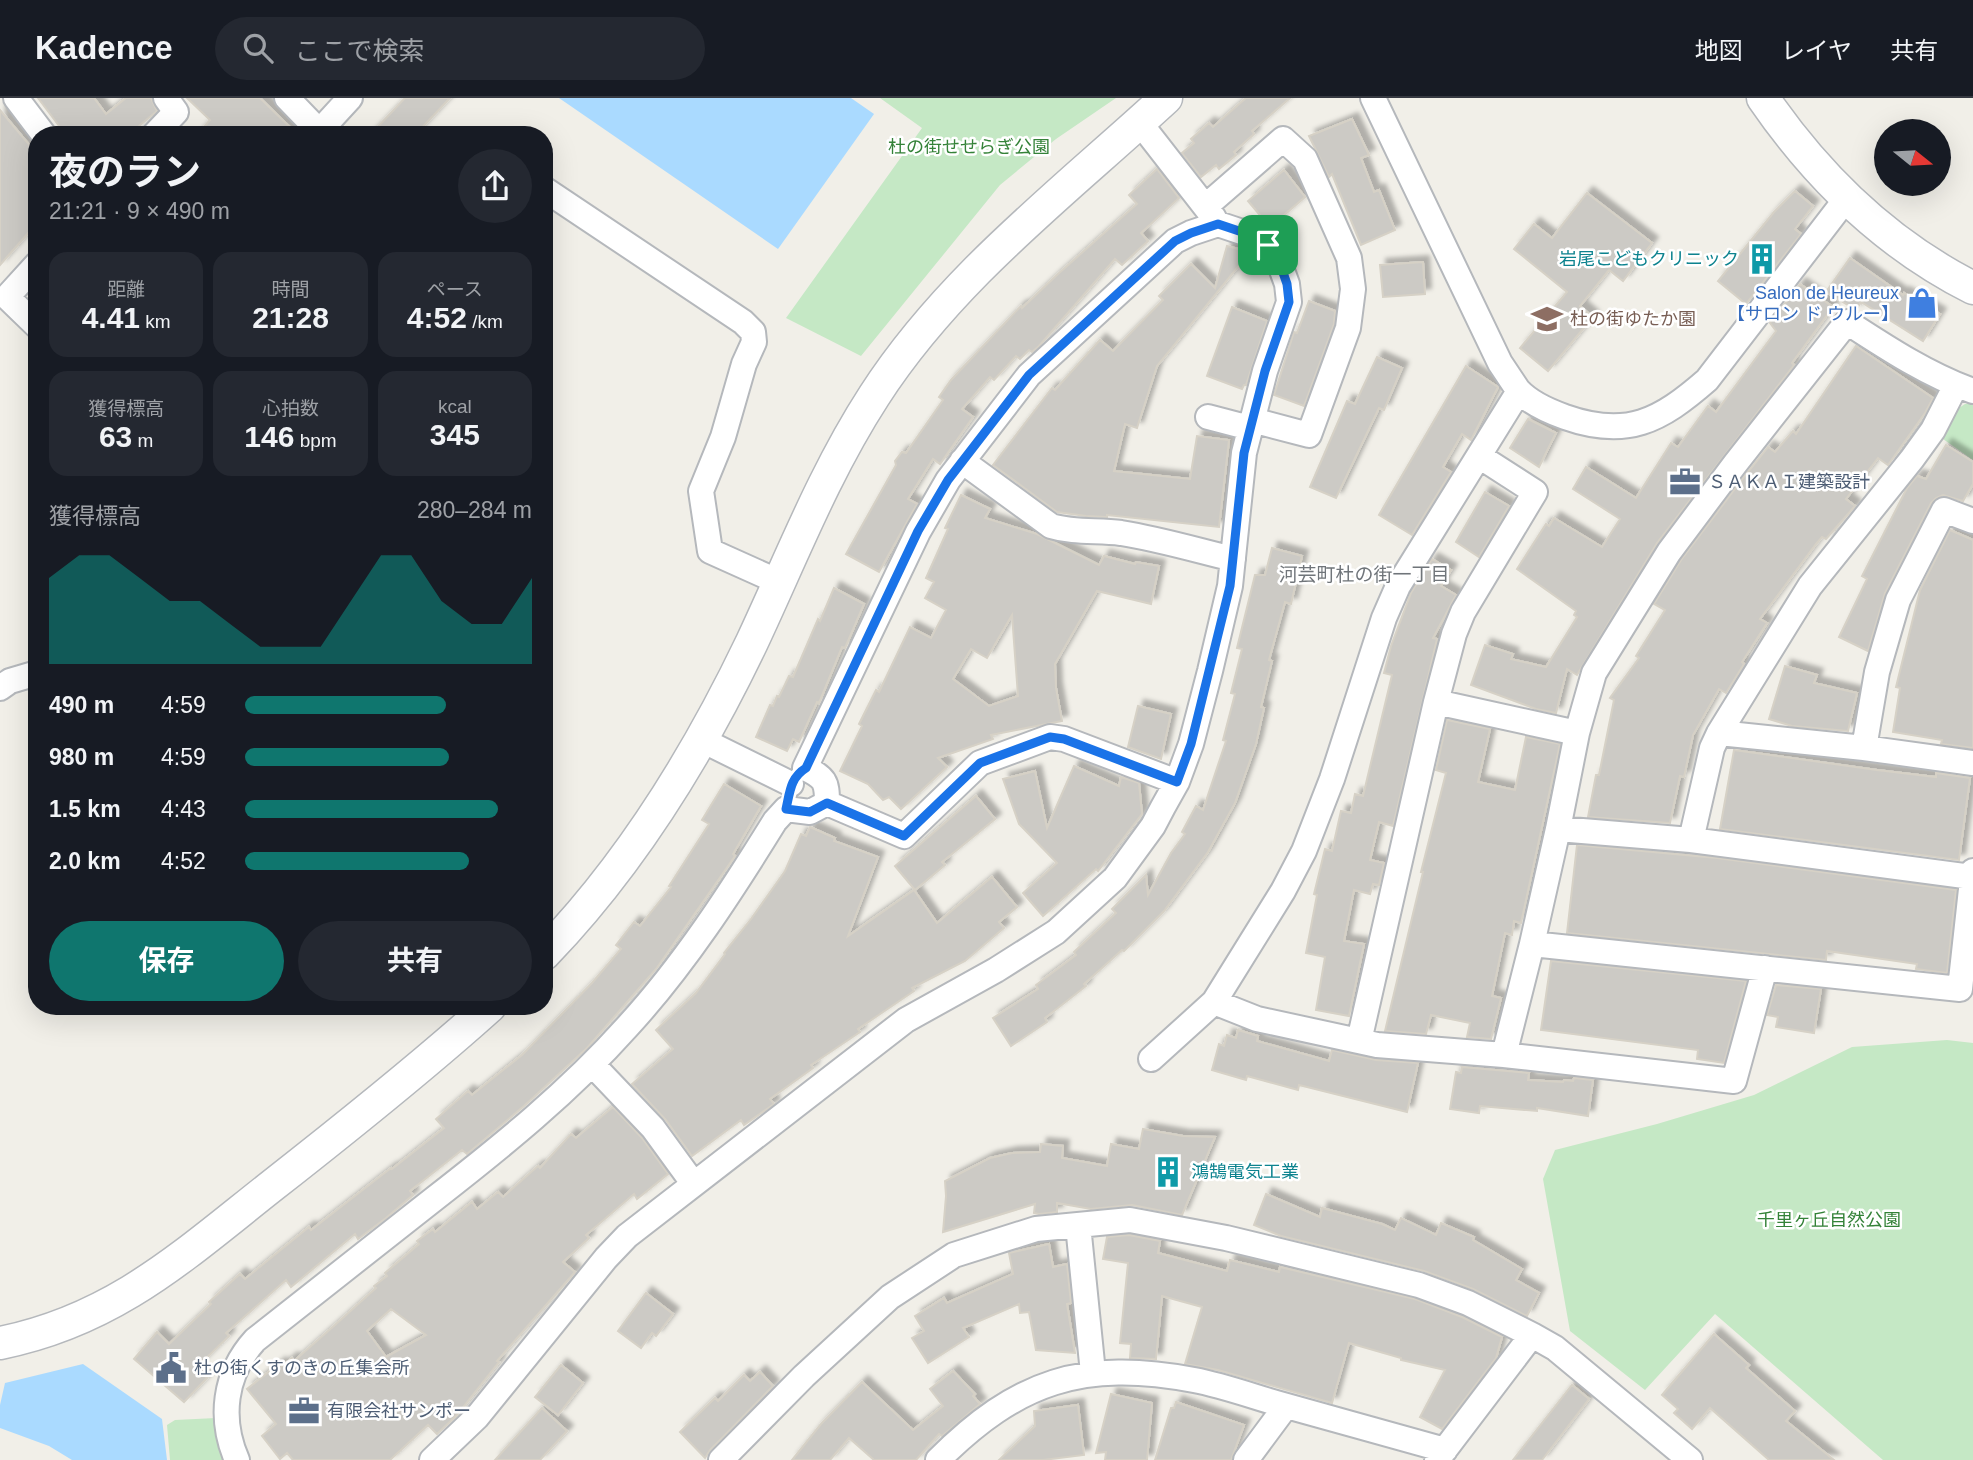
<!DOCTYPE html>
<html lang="ja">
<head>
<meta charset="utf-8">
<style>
	body { margin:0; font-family:Helvetica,"Noto Sans JP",sans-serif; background:#242831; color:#f1f3f6; height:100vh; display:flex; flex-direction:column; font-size:26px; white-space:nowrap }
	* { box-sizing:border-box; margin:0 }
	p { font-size:23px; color:#9ea1a6 }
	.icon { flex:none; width:38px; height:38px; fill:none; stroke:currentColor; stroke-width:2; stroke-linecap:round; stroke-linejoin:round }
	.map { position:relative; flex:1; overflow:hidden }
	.drawer { position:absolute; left:28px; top:28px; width:525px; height:889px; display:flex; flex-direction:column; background:#171b24; border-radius:28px; box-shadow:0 7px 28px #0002 }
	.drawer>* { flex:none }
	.needle { width:46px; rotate:108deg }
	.buttons { position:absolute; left:1874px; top:21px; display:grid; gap:14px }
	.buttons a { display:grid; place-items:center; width:77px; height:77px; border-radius:50%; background:#171b24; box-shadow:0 7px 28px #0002; font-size:35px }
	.pin { position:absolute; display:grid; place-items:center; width:60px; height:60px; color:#fff; margin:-30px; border-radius:14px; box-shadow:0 4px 10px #0006 }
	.round { display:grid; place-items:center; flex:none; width:74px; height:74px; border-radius:37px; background:#242831 }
	.headline { display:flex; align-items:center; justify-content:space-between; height:119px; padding:0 21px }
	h1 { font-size:38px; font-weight:700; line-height:52px }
	.stats { display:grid; grid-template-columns:repeat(3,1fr); gap:10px; height:119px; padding:7px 21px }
	.stats div { display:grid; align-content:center; border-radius:18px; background:#242831; text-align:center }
	.stats b { font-size:30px; font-weight:700 }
	.stats small { font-size:19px; font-weight:400 }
	.stats p { font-size:19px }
	.chart { height:196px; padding:14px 21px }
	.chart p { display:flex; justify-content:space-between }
	.chart svg { width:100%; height:126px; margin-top:7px; fill:#0f766e; opacity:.7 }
	.button { display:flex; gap:14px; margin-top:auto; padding:14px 21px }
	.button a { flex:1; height:80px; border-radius:42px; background:#0f766e; color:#fff; font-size:28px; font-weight:700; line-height:80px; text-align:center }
	.button a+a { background:#242831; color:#f1f3f6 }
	ul { padding:0 21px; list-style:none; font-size:23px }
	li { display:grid; grid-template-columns:112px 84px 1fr; align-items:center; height:52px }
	li i { height:18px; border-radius:9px; background:#0f766e }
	header { display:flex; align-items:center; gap:42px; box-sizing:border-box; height:98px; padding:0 35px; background:#171b24; border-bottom:2px solid #363941 }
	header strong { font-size:33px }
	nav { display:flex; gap:38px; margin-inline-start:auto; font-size:24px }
	.search { width:490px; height:63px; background:#242831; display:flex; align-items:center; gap:18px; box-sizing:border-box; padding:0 24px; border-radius:38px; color:#9ea1a6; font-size:26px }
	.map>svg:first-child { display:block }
	.green { fill:#c5e8c5 }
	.water { fill:#aadaff }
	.building { fill:#cccac5; stroke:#d6d1c6; stroke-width:2; fill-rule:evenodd; filter:url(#shadow) }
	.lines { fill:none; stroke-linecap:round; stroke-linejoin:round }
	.minor-casing { stroke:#b5b8bc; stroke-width:28 }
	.tertiary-casing { stroke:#b5b8bc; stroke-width:35 }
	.minor { stroke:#fff; stroke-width:24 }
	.tertiary { stroke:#fff; stroke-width:32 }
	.route-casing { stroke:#fff; stroke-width:14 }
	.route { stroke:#1a73e8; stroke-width:9 }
	.labels { text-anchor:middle; stroke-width:5; stroke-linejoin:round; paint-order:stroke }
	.park-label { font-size:18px; fill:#348238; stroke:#fff }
	.culture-label { font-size:18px; fill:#0d838f; stroke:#fff; text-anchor:end }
	.shop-label { font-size:18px; fill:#366cbe; stroke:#fff; text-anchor:end }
	.education-label { font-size:18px; fill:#785e54; stroke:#fff; text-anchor:start }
	.service-label { font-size:18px; fill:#4e5e75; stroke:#fff; text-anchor:start }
	.neighbourhood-label { font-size:19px; fill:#70757a; stroke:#fff }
</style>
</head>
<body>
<header>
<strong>Kadence</strong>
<div class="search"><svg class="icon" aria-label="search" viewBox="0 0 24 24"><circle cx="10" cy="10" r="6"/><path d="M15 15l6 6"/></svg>ここで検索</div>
<nav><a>地図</a><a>レイヤ</a><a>共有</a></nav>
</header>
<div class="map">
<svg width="1973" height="1362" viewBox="0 0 1973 1362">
	<defs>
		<filter id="shadow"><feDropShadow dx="6" dy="-6" stdDeviation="2" flood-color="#0004"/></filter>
	</defs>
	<rect width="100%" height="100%" fill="#f1efe8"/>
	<path class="green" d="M880,0H1116L1056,41L1000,87L861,258L786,220L922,30Z
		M1965,306H1973V362L1943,341L1956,312Z
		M1947,942L1973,945V1362H1883L1715,1216L1645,1292L1570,1233L1543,1081L1555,1052L1657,1026L1754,997L1852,949Z
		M216,1320L217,1340L224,1362H170L167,1327L175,1322Z"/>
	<path class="water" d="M559,0H851L874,16L778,151Z
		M83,1266L162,1321L167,1362H72L49,1348L0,1330V1307L5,1285Z"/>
	<path class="building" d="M38,0H94L106,16L126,0H151L157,13L128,37H66Z
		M187,0H260L298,37H197L210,22Z
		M405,0H450L415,37H370Z
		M1246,0H1290L1252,33L1254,36L1234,54L1236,57L1219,71L1216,67L1201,79L1182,55L1194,45L1191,41L1209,25L1213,29Z
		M0,12L37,56V125L0,167Z
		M1352,21L1369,57L1361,60L1374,94L1379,92L1395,132L1361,147L1332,76L1329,79L1309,38Z
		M1157,71L1179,100L1141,135L1148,143L1122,167L1115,161L1039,248L1032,254L1029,252L1020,261L1016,258L994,282L990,279L962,311L973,319L940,366L933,361L908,401L917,406L879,474L846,456L896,367L895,363L902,354L906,355L943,302L939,299L951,282L1021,208L1022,210L1058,176L1137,106L1129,97Z
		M1284,72L1305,99L1270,129L1248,103Z
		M1795,93L1813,108L1795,131L1801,136L1746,206L1718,183L1774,114Z
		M1587,95L1652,145L1623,183L1609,172L1580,208L1593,219L1548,273L1520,250L1567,194L1514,151L1534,126L1552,140Z
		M1227,148L1250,154L1157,268L1137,330L1125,326L1114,373L1190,381L1197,338L1229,342L1219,429L1107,417V419L1086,418L1057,414L993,367L1052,290L1055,292L1100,242L1113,253L1163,202L1159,198L1191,166L1215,190Z
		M1850,160L1903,197L1904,195L1940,216L1923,243L1861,204L1856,212L1826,194Z
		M1423,164L1425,196L1383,199L1380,167Z
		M1800,186L1833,209L1792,265L1794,267L1657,445L1577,577L1567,571L1556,615L1536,611L1471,587L1485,547L1513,556L1511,561L1546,569L1577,519L1574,517L1576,513L1517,471L1546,426L1549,428L1554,420L1602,449L1620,421L1573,391L1586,369L1636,400L1671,345L1678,349L1708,308L1716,314L1776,233L1770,225Z
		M1309,203L1335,213L1334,226L1304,308L1274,297L1294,234L1297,235Z
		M1232,209L1267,223L1246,287H1244L1242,291L1207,278Z
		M1856,248L1933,300L1925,315L1888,367L1878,360L1846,401L1855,408L1826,441L1822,439L1816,446L1760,521L1767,525L1742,564L1744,566L1726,595L1719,591L1693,637L1684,679L1680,678L1670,725L1588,719L1596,677H1599L1614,602L1610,600L1639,560L1636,558L1665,512L1654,506L1681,462L1747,375L1768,349L1775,354L1793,333L1796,336Z
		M1377,259L1402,270L1384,312L1379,310L1336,400L1310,389L1347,303L1355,306Z
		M1466,268L1498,289L1471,342L1462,336L1443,369L1451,374L1412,437L1379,417Z
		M1528,321L1556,335L1539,369L1510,350Z
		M1946,347L1973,364V386L1963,403L1943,397L1936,400L1931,405L1885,495L1868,553L1839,539L1867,481L1862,478L1907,390L1917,378L1926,381Z
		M1485,394L1509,408L1479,459L1456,444Z
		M961,397L990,411L985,420L1037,436L1099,467L1104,458L1135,466L1136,464L1159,468L1151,506L1097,493L1055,566L1056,590L1062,623L991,637L993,641L938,660L947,669L901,711L889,699L883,702L868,686L840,673L862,628L859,626L876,592L879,594L910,529L931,540L946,512L925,500L934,484L926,480L948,431L945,430ZM1012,517L1018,598L989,608L953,581L971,551L987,560Z
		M1950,432L1973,442V650L1941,646L1942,642L1893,634L1900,590L1896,589L1920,492Z
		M1272,450L1302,458L1291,506L1285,504L1269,562L1272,563L1261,609L1264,610L1256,646L1235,705L1208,754L1164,813L1124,853L1122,852L1084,886L1086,888L1045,920L1047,924L1011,948L993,920L1038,891L1036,887L1076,857L1074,854L1116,815L1112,811L1146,777L1148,797L1171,755L1185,736L1182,734L1196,708L1203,712L1226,643L1223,642L1235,596L1231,595L1242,551L1237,550L1255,477H1265Z
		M1432,461L1451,472L1441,488L1456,497L1433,540L1437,541L1393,728L1379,724L1370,762L1384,765L1379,787L1373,786L1370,796L1354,792L1344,843L1364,846L1349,918L1316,912L1325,859L1306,855L1317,797L1314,796L1325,751L1332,753L1341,713L1351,715L1355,696L1363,698L1392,577L1384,575L1391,548L1411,495Z
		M834,490L864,506L845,550L842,549L819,605L817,604L799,644L793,641L787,653L756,639L770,607L773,608L777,598L779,599L789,578L793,579L818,521L820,523Z
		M1785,568L1817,577L1814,585L1857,595L1848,633L1792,628L1769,621Z
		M1138,608L1171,616L1161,661L1128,649Z
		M1447,622L1490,631L1478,684L1515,692L1526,639L1560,646L1521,825L1514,823L1512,837L1505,835L1492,898L1501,900L1491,941L1467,939L1470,925L1431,917L1426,936L1385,933L1423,774H1421L1446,675L1436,672Z
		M1734,652L1877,672L1936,679V675L1970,680L1959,762L1720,731Z
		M1074,668L1119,688L1121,679L1139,685L1142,716L1098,773L1096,771L1043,818L1023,795L1057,765L1019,726L1003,681L1035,673L1047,730Z
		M724,686L761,708L733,756L735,758L656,871L587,950L524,1008L467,1056L462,1052L410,1093L413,1097L386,1120L358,1141L355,1136L291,1189L286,1182L226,1235L229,1238L196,1270L207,1280L184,1304L134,1261L157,1234L169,1246L211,1206L209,1204L240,1176L245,1181L309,1129L311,1132L391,1070L392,1071L444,1030L436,1021L468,993L472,997L522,957L592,885L621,851L616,847L634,824L640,828L671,789L669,788L709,726L702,722Z
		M976,698L995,721L942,764L945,767L915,792L895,768Z
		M810,729L835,740L834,743L878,759L848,838L914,792L937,825L992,779L1017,809L999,824L1004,830L965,863L912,890L914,893L858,931L860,934L811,967L813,970L770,1001L774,1006L744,1027L741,1022L692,1058L665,1021L632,986L673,951L656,932L696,895L725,856L724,855L751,821L785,773L801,736L806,738Z
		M1577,747L1717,760L1956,792L1947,875L1916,871L1917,866L1827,853L1826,862L1567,835Z
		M1551,863L1746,883L1724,965L1697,961L1698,952L1541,932Z
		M1776,887L1821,891L1814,935L1776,929L1778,919L1767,917Z
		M1238,932L1258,938L1257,943L1329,963L1332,952L1376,962L1418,965L1407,1014L1299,987L1298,992L1247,978L1246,982L1212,972L1219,946L1224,948L1227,937L1236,940Z
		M1462,969L1529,975L1528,982L1563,984L1564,982L1573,983L1574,980L1593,982L1588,1018L1537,1010V1013L1480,1008L1479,1015L1450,1011L1456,974L1461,975Z
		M613,1009L642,1040L668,1076L637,1101L634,1096L586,1137L589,1140L563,1164L575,1174L497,1263L499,1264L456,1318L437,1336L428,1327L390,1362H293L287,1355L280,1361L262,1338L276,1326L247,1291L280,1265L282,1268L292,1260L294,1263L335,1227L376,1190L374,1188L387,1178L385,1175L419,1146L417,1143L433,1131L435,1134L472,1104L477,1111L498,1094L503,1099L538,1068L540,1070L571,1036L576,1040ZM391,1211L426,1237L386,1259L367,1233Z
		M1143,1031L1183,1038L1215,1039L1182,1117L1132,1107L1091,1111L1057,1105V1114L1039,1116L1034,1115L1035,1106L943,1134L946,1098L945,1083L990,1060L1012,1055L1040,1054L1041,1046L1063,1048L1062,1060L1107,1068L1111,1046L1139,1051Z
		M1266,1096L1320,1119L1322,1110L1382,1126L1395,1132L1401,1120L1436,1137L1441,1125L1474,1139L1473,1142L1522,1171L1516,1182L1539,1195L1527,1218L1473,1191L1424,1173L1281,1138L1254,1127Z
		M1129,1137L1160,1143L1158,1155L1227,1173L1230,1162L1279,1174L1280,1169L1415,1201L1462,1219L1502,1239L1496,1260L1442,1331L1420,1319L1445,1272L1401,1262V1260L1349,1245L1332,1305L1218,1272L1185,1266L1202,1209L1162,1198L1156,1261L1130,1260L1131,1246L1120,1245L1128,1165L1103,1161L1107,1139Z
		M1049,1146L1053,1169L1067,1166L1071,1205L1067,1206L1075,1255L1036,1252L1029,1214L1020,1215L1019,1206L963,1230L969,1239L928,1265L912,1240L924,1233L915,1218L944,1200L947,1205L1013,1176L1009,1155Z
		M646,1195L673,1216L656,1238L652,1235L641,1250L618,1233Z
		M1714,1236L1749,1267L1746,1270L1795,1313L1786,1323L1834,1362H1769L1710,1310L1692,1331L1674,1315L1678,1311L1662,1297Z
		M561,1267L583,1285L558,1317L535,1299Z
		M953,1273L975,1296L973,1298L980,1306L942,1338L939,1336L916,1362H874L849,1340L830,1362H792L821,1326L862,1284L913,1332L943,1308L930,1291Z
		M760,1274L773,1288L710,1352L705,1360L680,1334L715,1300L718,1303L744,1277L750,1283Z
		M1572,1287L1589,1301L1542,1362H1513Z
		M1111,1296L1152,1305L1147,1362H1105L1106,1354L1096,1355Z
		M1176,1304L1244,1327L1231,1362H1155L1171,1310H1174Z
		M1078,1307L1084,1357L1043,1362H999L1035,1328L1034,1313Z
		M542,1310L567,1333L540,1362H495Z"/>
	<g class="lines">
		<defs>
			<path id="minor" d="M16,0L44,37
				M287,0L319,33
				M1373,0L1500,265C1506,274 1512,283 1518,292C1530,305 1548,313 1565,319C1627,341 1660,323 1707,282L1846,101
				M1140,25L1214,120
				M154,37L176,14L166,0
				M316,37L350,0
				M544,91L743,224L753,234L754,244L744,266L723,339L701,393L710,453L779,484
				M1206,108L1283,41L1305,61L1349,160L1353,191L1348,230L1309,337L1252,322
				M37,166L7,199L37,228
				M1956,287L1933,332L1912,361L1810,488L1719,635L1712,650L1691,742L1972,779
				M1973,293C1928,277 1887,250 1847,224L1735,366L1669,454L1594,575L1577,635L1558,731L1532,846L1960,891L1973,773
				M1208,319L1250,330
				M1479,358L1535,394L1463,514L1454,536L1436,604L1577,635
				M962,363L1051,428C1074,435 1097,432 1121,435C1159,441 1196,452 1233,461
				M0,590L10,583L37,575
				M1719,635L1864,650L1973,665
				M702,642L791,686
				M1864,650L1877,574L1898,502L1944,412L1973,423
				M827,705L904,738L980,665L1050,639L1064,641L1177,684
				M1558,731L1691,742
				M1214,904L1257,921L1377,947L1504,957L1532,846
				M1359,943L1436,604
				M1504,957L1734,983L1765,870
				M1151,961L1214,904L1283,793L1304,753L1332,681L1384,520L1398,488L1519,293
				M592,966L653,1030L693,1085
				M1078,1127L1093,1275
				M237,1362C219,1321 224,1276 255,1242C315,1195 374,1148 434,1101C502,1048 569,994 627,929C684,867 731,794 775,723L786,711L810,714L827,705
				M432,1362L477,1319L606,1160L627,1138L906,922L996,872L1056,834L1115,780L1153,728L1163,709L1177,684L1191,646L1210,573L1230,488L1244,355L1265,273L1289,204L1287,186L1279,164L1268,147L1251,137L1218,126L1191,135L1175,143L1029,277L948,382L918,434L805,670C825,680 827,683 827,705
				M721,1362L804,1278L890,1199L954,1157L1036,1131L1130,1122L1226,1140L1419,1187L1468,1205L1532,1237L1555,1250L1690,1362
				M938,1362C1017,1283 1083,1261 1194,1282C1221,1287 1249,1297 1276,1305C1332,1321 1389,1336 1445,1352
				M1246,1362L1286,1308
				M1437,1362L1532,1237"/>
			<path id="tertiary" d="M1763,0C1818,80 1886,146 1973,190
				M544,856C632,765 698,657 752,544C791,461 824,375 874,298C950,180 1064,94 1166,0
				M0,1245C115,1222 184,1157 273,1087C347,1029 420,971 490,908"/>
		</defs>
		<use href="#minor" class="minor-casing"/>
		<use href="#tertiary" class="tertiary-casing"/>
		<use href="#minor" class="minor"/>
		<use href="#tertiary" class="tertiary"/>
	</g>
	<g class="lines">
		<defs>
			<path id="route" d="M1218,126L1251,137L1268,147L1279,163L1287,186L1289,204L1265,273L1244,355L1230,488L1191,646L1177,684L1064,641L1050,639L980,665L904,738L827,705L810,714L786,711C790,694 790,680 806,670L918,433L948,382L1029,277L1175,143L1191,135Z"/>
		</defs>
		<use href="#route" class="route-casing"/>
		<use href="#route" class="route"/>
	</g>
	<defs>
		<symbol id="building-bare" viewBox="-9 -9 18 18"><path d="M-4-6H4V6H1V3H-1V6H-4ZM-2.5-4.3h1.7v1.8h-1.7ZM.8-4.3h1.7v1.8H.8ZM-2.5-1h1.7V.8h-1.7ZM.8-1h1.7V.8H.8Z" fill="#0f9aa8" stroke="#fff" stroke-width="2.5" paint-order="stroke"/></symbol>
		<symbol id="shop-bare" viewBox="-9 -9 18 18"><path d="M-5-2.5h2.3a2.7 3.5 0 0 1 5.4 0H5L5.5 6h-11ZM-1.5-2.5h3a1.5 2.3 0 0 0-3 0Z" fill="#3f7fe0" stroke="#fff" stroke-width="2.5" paint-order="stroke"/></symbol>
		<symbol id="school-bare" viewBox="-9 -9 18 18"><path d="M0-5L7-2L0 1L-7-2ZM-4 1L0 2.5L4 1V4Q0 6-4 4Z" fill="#8d6e63" stroke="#fff" stroke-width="2.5" paint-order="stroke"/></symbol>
		<symbol id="office-bare" viewBox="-9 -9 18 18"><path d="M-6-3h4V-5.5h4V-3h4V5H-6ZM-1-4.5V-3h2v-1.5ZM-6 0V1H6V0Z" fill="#5c6f8a" stroke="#fff" stroke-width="2.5" paint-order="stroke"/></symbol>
		<symbol id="civic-bare" viewBox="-9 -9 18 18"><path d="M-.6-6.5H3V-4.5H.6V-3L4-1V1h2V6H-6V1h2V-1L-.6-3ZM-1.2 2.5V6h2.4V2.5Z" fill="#5c6f8a" stroke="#fff" stroke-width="2.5" paint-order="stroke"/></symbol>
	</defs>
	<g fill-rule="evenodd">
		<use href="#building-bare" x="1740" y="139" width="44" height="44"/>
		<use href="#shop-bare" x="1900" y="183" width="44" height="44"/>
		<use href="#school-bare" x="1525" y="199" width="44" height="44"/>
		<use href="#office-bare" x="1663" y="362" width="44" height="44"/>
		<use href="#building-bare" x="1146" y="1052" width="44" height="44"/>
		<use href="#civic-bare" x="149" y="1248" width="44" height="44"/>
		<use href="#office-bare" x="282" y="1291" width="44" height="44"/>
	</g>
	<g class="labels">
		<g class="park-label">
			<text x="969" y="55">杜の街せせらぎ公園</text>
			<text x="1829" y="1128">千里ヶ丘自然公園</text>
		</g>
		<g class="culture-label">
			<text x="1739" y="167">岩尾こどもクリニック</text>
			<text x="1191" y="1080" text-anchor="start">鴻鵠電気工業</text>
		</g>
		<g class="shop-label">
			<text x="1899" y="201">Salon de Heureux<tspan x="1899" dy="21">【サロン ド ウルー】</tspan></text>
		</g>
		<g class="education-label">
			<text x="1570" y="227">杜の街ゆたか園</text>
		</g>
		<g class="service-label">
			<text x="1708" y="390">ＳＡＫＡＩ建築設計</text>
			<text x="194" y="1276">杜の街くすのきの丘集会所</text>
			<text x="327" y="1319">有限会社サンポー</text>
		</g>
		<g class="neighbourhood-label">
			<text x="1364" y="483">河芸町杜の街一丁目</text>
		</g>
	</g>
</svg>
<div class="buttons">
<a><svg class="needle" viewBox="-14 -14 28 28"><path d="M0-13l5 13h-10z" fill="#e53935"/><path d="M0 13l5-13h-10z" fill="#9ea1a6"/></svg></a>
</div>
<div class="pin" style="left:1268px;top:147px;background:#1e9e55"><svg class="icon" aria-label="arrive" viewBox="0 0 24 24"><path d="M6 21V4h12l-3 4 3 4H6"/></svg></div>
<section class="drawer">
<div class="headline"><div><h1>夜のラン</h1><p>21:21 · 9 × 490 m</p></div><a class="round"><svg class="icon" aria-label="share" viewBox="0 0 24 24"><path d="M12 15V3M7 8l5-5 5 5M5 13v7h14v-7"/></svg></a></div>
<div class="stats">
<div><p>距離</p><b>4.41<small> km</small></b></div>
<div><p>時間</p><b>21:28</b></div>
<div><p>ペース</p><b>4:52<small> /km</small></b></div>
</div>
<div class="stats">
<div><p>獲得標高</p><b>63<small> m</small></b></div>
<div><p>心拍数</p><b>146<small> bpm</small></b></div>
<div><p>kcal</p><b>345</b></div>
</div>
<div class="chart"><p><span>獲得標高</span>280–284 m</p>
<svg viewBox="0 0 160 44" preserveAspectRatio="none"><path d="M0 44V14L10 6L20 6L30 14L40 22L50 22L60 30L70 38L80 38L90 38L100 22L110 6L120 6L130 22L140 30L150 30L160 14V44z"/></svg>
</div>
<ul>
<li><b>490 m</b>4:59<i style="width:70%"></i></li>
<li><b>980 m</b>4:59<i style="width:71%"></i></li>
<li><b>1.5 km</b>4:43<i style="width:88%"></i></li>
<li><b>2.0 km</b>4:52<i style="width:78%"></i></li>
</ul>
<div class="button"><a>保存</a><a>共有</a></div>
</section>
</div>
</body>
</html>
